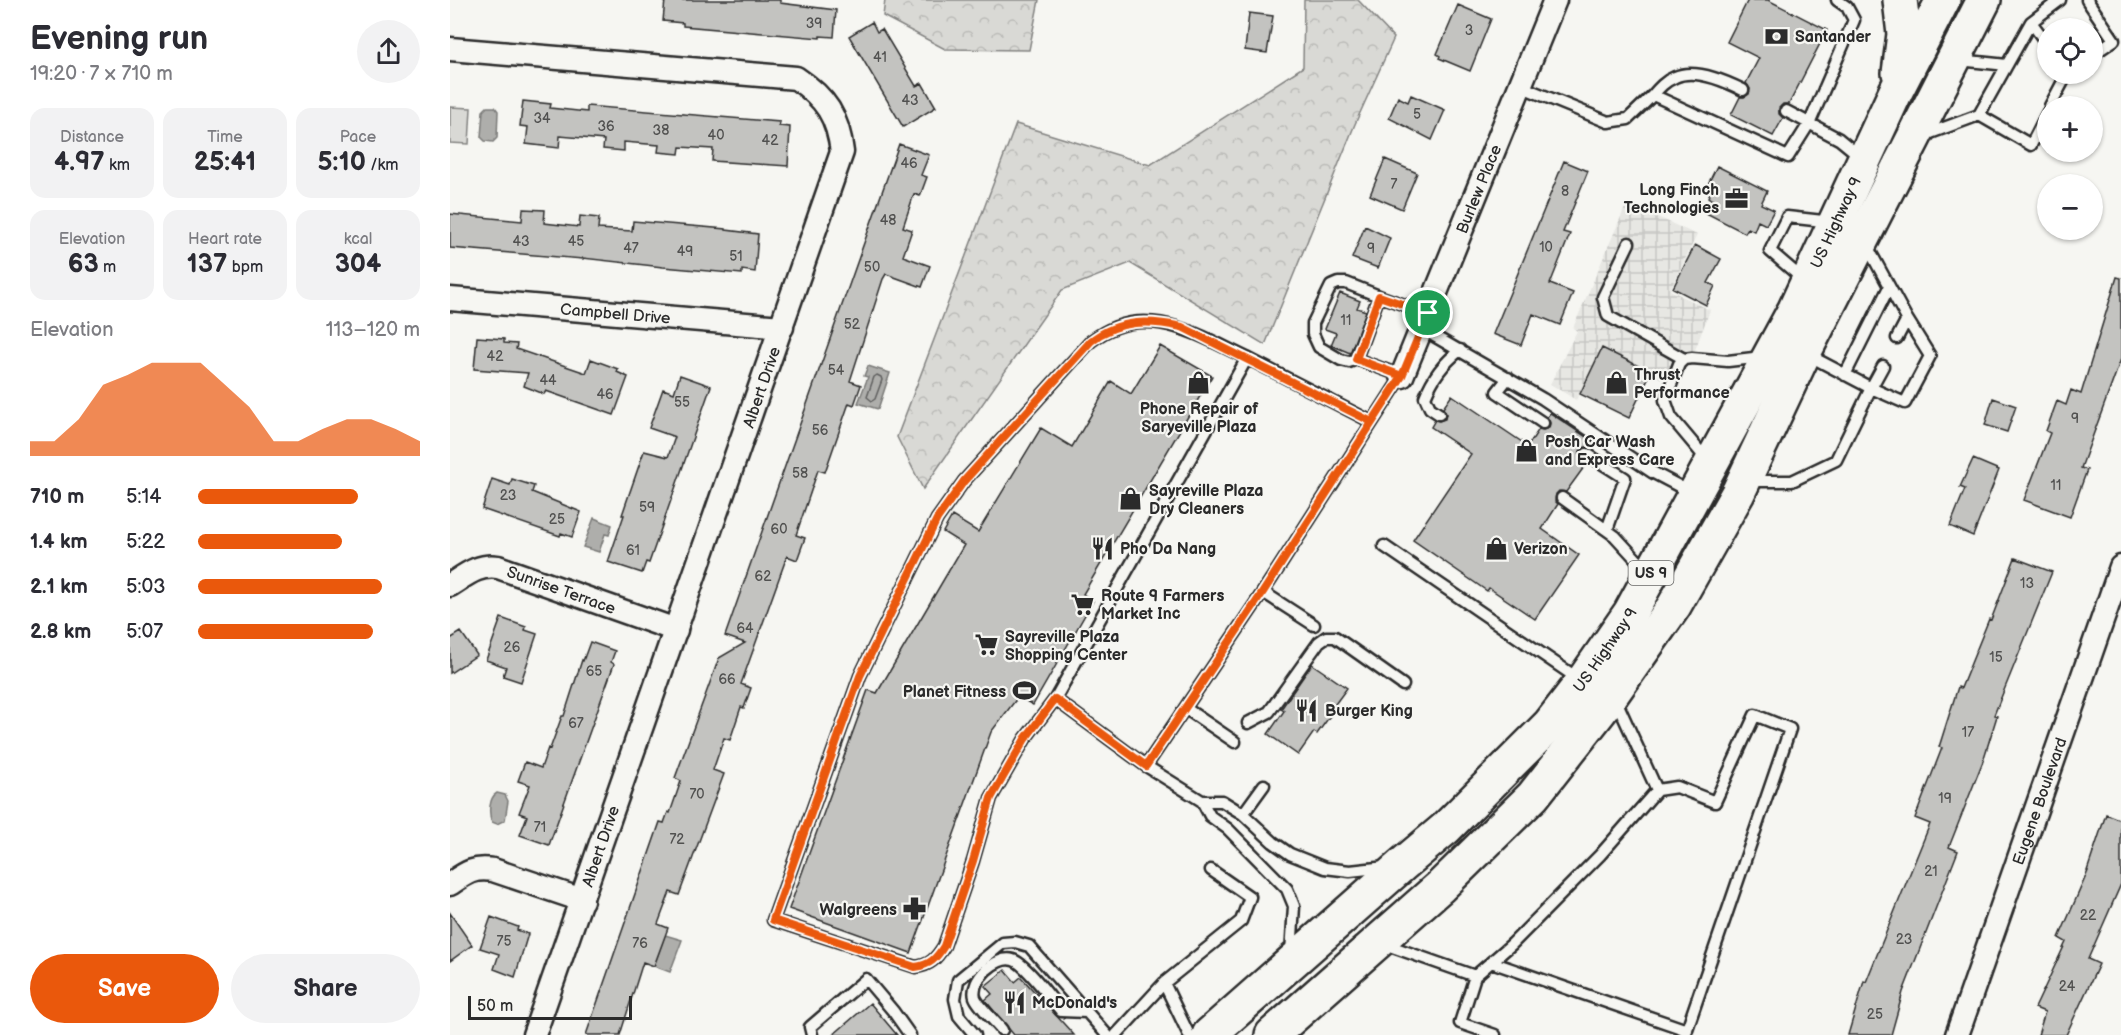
<!DOCTYPE html>
<html lang="en">
<head>
<meta charset="utf-8">
<style>
	body { margin:0; font-family:"Balsamiq Sans",sans-serif; background:#f2f2f3; color:#2b2b33; height:100vh; display:flex; flex-direction:column; font-size:22px; white-space:nowrap }
	* { box-sizing:border-box; margin:0 }
	p { font-size:20px; color:#7c7c81 }
	.icon { flex:none; width:33px; height:33px; fill:none; stroke:currentColor; stroke-width:2; stroke-linecap:round; stroke-linejoin:round }
	.map { position:relative; flex:1; overflow:hidden }
	.details { display:flex; flex-direction:column; background:#fff; width:450px }
	.details>* { flex:none }
	.tools { position:absolute; left:1587px; top:18px; display:grid; gap:12px }
	.tools a { display:grid; place-items:center; width:66px; height:66px; border-radius:50%; background:#fff; box-shadow:0 2px 4px #0004; font-size:30px }
	.scale { position:absolute; left:18px; bottom:15px; width:164px; box-sizing:border-box; padding-left:6px; border:3px solid #2b2b2b; border-top:0; font-size:16px; line-height:21px; white-space:nowrap; color:#2b2b2b; -webkit-text-stroke:4px #f6f6f2; paint-order:stroke }
	.pin { position:absolute; display:grid; place-items:center; width:51px; height:51px; color:#fff; margin:-26px; border:3px solid #fff; border-radius:50%; box-shadow:0 2px 6px #0007 }
	.round { display:grid; place-items:center; flex:none; width:63px; height:63px; border-radius:32px; background:#f2f2f3 }
	.summary { display:flex; align-items:center; justify-content:space-between; height:102px; padding:0 30px }
	h1 { font-size:33px; font-weight:700; line-height:45px }
	.figures { display:grid; grid-template-columns:repeat(3,1fr); gap:9px; height:102px; padding:6px 30px }
	.figures div { display:grid; align-content:center; border-radius:15px; background:#f2f2f3; text-align:center }
	.figures b { font-size:26px; font-weight:700 }
	.figures small { font-size:16px; font-weight:400 }
	.figures p { font-size:16px }
	.chart { height:168px; padding:12px 30px }
	.chart p { display:flex; justify-content:space-between }
	.chart svg { width:100%; height:108px; margin-top:6px; fill:#ea580c; opacity:.7 }
	.action { display:flex; gap:12px; margin-top:auto; padding:12px 30px }
	.action a { flex:1; height:69px; border-radius:36px; background:#ea580c; color:#fff; font-size:24px; font-weight:700; line-height:69px; text-align:center }
	.action a+a { background:#f2f2f3; color:#2b2b33 }
	ul { padding:0 30px; list-style:none; font-size:20px }
	li { display:grid; grid-template-columns:96px 72px 1fr; align-items:center; height:45px }
	li i { height:15px; border-radius:8px; background:#ea580c }
	main { display:flex; flex:1; min-height:0 }
	.map>svg:first-child { display:block }
	.industrial { fill:url(#industrial-grid) }
	.forest { fill:url(#forest-crowns); stroke:#828280; stroke-width:1.5 }
	.garden { fill:#d9d9d5; stroke:#828280; stroke-width:1.5 }
	.water { fill:#aeaeab; stroke:#7a7a78; stroke-width:1.5 }
	.lines { fill:none; stroke-linecap:round; stroke-linejoin:round }
	.shore { stroke:#5f5f5e; stroke-width:1.5 }
	.building { fill:#c3c3c0; stroke:#2b2b2b; stroke-width:1.5 }
	.lane-casing { stroke:#2b2b2b; stroke-width:15 }
	.street-casing { stroke:#2b2b2b; stroke-width:27 }
	.highway-casing { stroke:#2b2b2b; stroke-width:38 }
	.lane { stroke:#f6f6f2; stroke-width:10 }
	.street { stroke:#f6f6f2; stroke-width:22 }
	.highway { stroke:#f6f6f2; stroke-width:33 }
	.route-casing { stroke:#fff; stroke-width:12 }
	.route { stroke:#ea580c; stroke-width:8 }
	.labels { text-anchor:middle; stroke-width:4.5; stroke-linejoin:round; paint-order:stroke }
	.number-label { font-size:14px; fill:#515150 }
	.shield { fill:#f6f6f2; stroke:#686867; stroke-width:1.5 }
	.shield-label { font-size:15px; font-weight:bold; fill:#2b2b2b }
	.poi-label { font-size:16px; font-weight:bold; fill:#2b2b2b; stroke:#f6f6f2; text-anchor:start }
	.street-label { font-size:16px; fill:#2b2b2b; stroke:#f6f6f2 }
</style>
</head>
<body>
<main>
<section class="details">
<div class="summary"><div><h1>Evening run</h1><p>19:20 · 7 × 710 m</p></div><a class="round"><svg class="icon" aria-label="share" viewBox="0 0 24 24"><path d="M12 15V3M7 8l5-5 5 5M5 13v7h14v-7"/></svg></a></div>
<div class="figures">
<div><p>Distance</p><b>4.97<small> km</small></b></div>
<div><p>Time</p><b>25:41</b></div>
<div><p>Pace</p><b>5:10<small> /km</small></b></div>
</div>
<div class="figures">
<div><p>Elevation</p><b>63<small> m</small></b></div>
<div><p>Heart rate</p><b>137<small> bpm</small></b></div>
<div><p>kcal</p><b>304</b></div>
</div>
<div class="chart"><p><span>Elevation</span>113–120 m</p>
<svg viewBox="0 0 160 44" preserveAspectRatio="none"><path d="M0 44V38L10 38L20 29L30 15L40 11L50 6L60 6L70 6L80 15L90 24L100 38L110 38L120 33L130 29L140 29L150 33L160 38V44z"/></svg>
</div>
<ul>
<li><b>710 m</b>5:14<i style="width:72%"></i></li>
<li><b>1.4 km</b>5:22<i style="width:65%"></i></li>
<li><b>2.1 km</b>5:03<i style="width:83%"></i></li>
<li><b>2.8 km</b>5:07<i style="width:79%"></i></li>
</ul>
<div class="action"><a>Save</a><a>Share</a></div>
</section>
<div class="map">
<svg width="1671" height="1035" viewBox="0 0 1671 1035">
	<defs>
		<pattern id="industrial-grid" width="8" height="8" patternUnits="userSpaceOnUse" patternTransform="scale(1.5)"><rect width="8" height="8" fill="#e7e7e3"/><path d="M0 4h8M4 0v8" fill="none" stroke="#c6c6c3"/></pattern>
		<pattern id="forest-crowns" width="20" height="18" patternUnits="userSpaceOnUse" patternTransform="scale(1.5)"><rect width="20" height="18" fill="#d9d9d5"/><path d="M2 6a3 3 0 1 1 6 0M12 15a3 3 0 1 1 6 0" fill="none" stroke="#babab7"/></pattern>
	</defs>
	<rect width="100%" height="100%" fill="#f6f6f2"/>
	<filter id="ink" filterUnits="userSpaceOnUse"><feTurbulence type="fractalNoise" baseFrequency=".0167" numOctaves="2"/><feDisplacementMap in="SourceGraphic" scale="12" xChannelSelector="R" yChannelSelector="G"/><feConvolveMatrix kernelMatrix="1 2 1 2 8 2 1 2 1" color-interpolation-filters="sRGB"/></filter>
	<g filter="url(#ink)">
		<path class="industrial" d="M1177,203L1247,235L1220,290L1260,310L1242,358L1234,359L1222,384L1153,349L1126,400L1100,384L1127,331L1123,328Z"/>
		<path class="forest" d="M435,0H589L579,50L495,49L433,16Z
			M854,0H908L944,38L905,124L815,345L680,263L612,290L473,489L447,437L566,124L700,165L853,67Z"/>
		<path class="garden" d="M0,107L21,108L19,144L0,143Z"/>
		<path class="water" d="M37,107H45L48,111L47,138L43,142L35,141L31,137L33,111Z
			M418,366L440,373L428,409L408,403L418,377L414,376Z
			M144,518L162,525L159,535L155,534L149,552L133,547Z
			M47,793L55,795L58,801L55,820L47,824L42,822C38,813 39,798 47,793Z
			M215,935L232,940L220,972L204,966Z"/>
		<g class="lines">
			<path class="shore" d="M427,375L431,377L432,380L425,399L422,401L417,397L424,377Z"/>
		</g>
		<path class="building" d="M215,0H330V3L386,10L384,37L370,36V38L233,26V23L213,21Z
			M1298,0H1318L1377,30L1339,104H1333L1329,108V114L1333,118L1323,136L1281,115L1290,97H1294L1299,94L1300,89L1296,83L1309,58L1277,42Z
			M1008,5L1041,19L1020,71L989,58L990,56L987,54Z
			M799,13L823,16L817,53L795,50Z
			M422,22L427,32L432,29L466,86L472,83L486,107L453,127L399,36Z
			M961,95L995,110L982,140L939,118L948,97L958,102Z
			M73,101L101,104L100,108L137,112V106L330,122L329,126L340,127L338,166L262,161L263,149L230,147L229,154L208,152L209,145L174,142V151L153,149L154,140L110,136L109,148L76,144L78,127L70,126Z
			M449,144L479,155L471,175L477,177L470,196L464,194L453,227L462,230L453,256L480,266L472,287L436,274L433,279L400,381L411,385L404,405L399,403L375,472L368,470L346,535L355,538L347,560L337,556L291,684L301,688L294,708L291,707L280,740L274,738L263,770L274,774L229,895L220,892L208,924L218,928L204,966L193,962L170,1035H136L210,822L214,823L218,812L220,813L231,781L225,778L269,658L295,643L275,636Z
			M935,159L967,173L952,209L920,195Z
			M1114,161L1138,171L1113,232L1120,234L1100,284L1123,293L1110,325L1083,314L1071,345L1043,334Z
			M1267,166L1317,191L1311,204L1324,210L1316,225L1308,221L1304,231L1298,228L1295,233L1256,213L1262,200L1258,197L1263,186L1258,184Z
			M73,209L95,210L94,223L129,227L130,216L149,218L148,229L182,231L183,221L276,229V230L308,234L305,272L292,270V274L213,267L133,258V259L0,248V214L72,221Z
			M915,226L940,238L928,268L902,258Z
			M1245,245L1271,259L1258,283L1265,286L1256,305L1223,288Z
			M1667,277L1671,278V359L1631,468L1637,470L1620,517L1574,500L1600,433L1596,431L1607,401L1616,405L1621,390L1631,394Z
			M890,293L910,301L907,308L916,311L900,353L881,345L886,333L875,329Z
			M27,337L54,339V343L67,344L66,349L136,373L141,359L168,369L167,372L178,377L164,415L96,391L94,394L74,386L78,373L24,369Z
			M710,346L762,376L633,594L643,601L583,705L568,697L541,732L461,953L339,909L418,690L427,693L514,545L493,532L502,516L528,532L591,428L622,447L661,381L681,394Z
			M1152,348L1201,372L1179,418L1130,394Z
			M230,375L261,386L199,563L196,562L192,573L158,562L174,515H172L194,451L218,457L225,437L199,428L213,389L224,393Z
			M1002,395L1078,446L1089,429L1093,430L1099,428L1100,423L1097,417L1100,413L1145,443L1141,448L1134,447L1130,451V457L1137,463L1116,492L1109,491L1106,494L1105,501L1108,504L1092,529L1129,555L1085,619L1039,588L1037,591L963,540L1021,454L981,427L985,420L989,421L995,419L996,414L993,408Z
			M1543,398L1566,406L1557,432L1535,425Z
			M1523,459L1549,470L1523,536L1500,526L1515,489L1510,487Z
			M42,479L60,485L62,479L84,486L82,492L131,512L122,537L111,533L110,536L32,509Z
			M1565,558L1602,572L1544,715L1547,716L1533,761L1499,847L1508,851L1453,992L1441,1035H1398L1414,981L1416,982L1480,824L1465,818L1492,748L1489,747L1508,687L1511,688L1539,619L1541,620Z
			M51,618L76,627L75,630L87,634L71,682L53,676L56,667L36,660Z
			M11,632L27,655L0,673V639Z
			M140,642L165,651L161,662L164,664L99,845L70,835L77,816L69,813L80,785L68,781L75,762L91,768L98,748L100,749L112,716H114L132,660L133,661Z
			M862,664L897,688L880,711L882,713L867,734L864,732L848,755L818,734L834,711L831,709Z
			M1656,814L1671,820V884L1638,959L1649,964L1616,1035H1588L1595,1012L1585,1008L1616,942L1609,938L1638,871H1637Z
			M0,913L22,945L0,961Z
			M41,917L68,927L67,930L78,934L65,977L44,969L49,954L30,948Z
			M555,970L565,982L571,977L624,1035H564L535,1000L542,994L535,986Z
			M420,1003L447,1035H383Z"/>
		<g class="lines">
			<defs>
				<path id="lane" d="M1637,0L1664,40L1642,55
					M1581,22L1598,45
					M1509,60L1557,65
					M1070,86L1158,122L1178,119L1203,95L1338,157L1360,122L1404,20L1397,7L1387,0
					M1203,95C1209,88 1215,81 1225,77C1244,68 1275,81 1293,90
					M1600,106L1617,74
					M1336,111L1389,139L1411,157
					M1529,115L1581,145L1598,112
					M1475,135L1529,115L1581,22L1610,0
					M1179,243L1153,297L1158,316L1234,359
					M1416,244L1457,319L1447,338
					M1355,281L1320,251L1337,217L1382,222
					M972,329L1093,399L1202,472L1242,493
					M906,359L899,362L891,360L869,347L863,334V323L881,286L888,283H896L929,296
					M1433,366L1421,388L1455,403L1480,356L1457,319
					M1395,375L1439,287
					M1058,378L1047,392L1093,423
					M989,414L980,408L975,397C983,377 993,364 1010,350
					M922,422L797,358L605,699L696,766L752,801H772L793,814L823,842L840,854L875,868L900,871L936,867
					M1137,454L1175,478L1157,530
					M1257,460L1221,417L1215,400L1229,364L1234,359L1242,358L1278,361L1312,357
					M1300,481H1342L1386,460L1421,388L1358,355
					M1112,498L1165,536L1198,572
					M934,546L1130,680
					M813,592L864,625
					M1165,698L1207,790
					M605,699L575,739L541,798L523,861L494,946C486,959 480,965 466,967L323,920L410,676L487,519L514,481L641,341C694,300 746,334 797,358
					M735,708L785,742
					M798,723L819,712L869,642L876,637H885L953,685
					M696,766L813,592L952,376L906,359L929,296L978,313
					M752,801L760,816L778,829L837,889L844,906L841,953
					M793,814L814,785
					M934,944L1025,976
					M1041,962L1237,1030
					M714,983L739,1035
					M552,1030C546,1022 528,1006 525,997C520,980 546,955 563,960C575,963 602,1000 611,1011L637,1012
					M362,1035L360,1027L416,979L443,1011L460,1035
					M525,1035L509,1016L505,999L508,980L553,943L565,942L579,946L657,1035
					M666,1035L714,983L791,921L800,897L761,870
					M1045,1035L1010,1023L1025,976L1062,944L1150,855L1207,790L1227,787L1265,802L1305,715L1340,729L1235,1035"/>
				<g id="street">
					<path d="M0,49L346,78C376,98 388,117 392,152L84,1035"/>
					<path id="s1" d="M0,299L332,327"/>
					<path id="s2" d="M952,376L1105,0"/>
					<path id="s3" d="M0,585C16,575 28,564 48,567L226,630"/>
					<path d="M0,884C16,873 23,867 43,870L132,900"/>
					<path id="s4" d="M1507,1035L1671,567"/>
				</g>
				<g id="highway">
					<path d="M1449,73L1454,34L1450,0"/>
					<path id="s5" d="M759,1035L952,865L996,828L1099,725L1133,681L1180,613L1345,309L1446,91L1493,0"/>
					<path d="M822,1035L991,886L1083,796L1150,711L1224,606L1288,493L1354,353L1534,0"/>
				</g>
			</defs>
			<use href="#lane" class="lane-casing"/>
			<use href="#street" class="street-casing"/>
			<use href="#highway" class="highway-casing"/>
			<use href="#lane" class="lane"/>
			<use href="#street" class="street"/>
			<use href="#highway" class="highway"/>
		</g>
	</g>
	<g class="lines" filter="url(#ink)">
		<defs>
			<path id="route" d="M978,313L952,376L922,422L732,327C699,320 669,319 641,341L514,481L487,519L410,676L323,920L465,967C480,965 486,959 494,946L523,861L541,798L575,739L605,699L696,766L813,592L952,376L906,359L929,296L978,313"/>
		</defs>
		<use href="#route" class="route-casing"/>
		<use href="#route" class="route"/>
	</g>
	<defs>
		<symbol id="bank-bare" viewBox="-9 -9 18 18"><path d="M-6-4H6V4H-6ZM0-2.3a2.3 2.3 0 1 0 0 4.6a2.3 2.3 0 1 0 0-4.6Z" fill="#2b2b2b" stroke="#f6f6f2" stroke-width="2.5" paint-order="stroke"/></symbol>
		<symbol id="office-bare" viewBox="-9 -9 18 18"><path d="M-6-3h4V-5.5h4V-3h4V5H-6ZM-1-4.5V-3h2v-1.5ZM-6 0V1H6V0Z" fill="#2b2b2b" stroke="#f6f6f2" stroke-width="2.5" paint-order="stroke"/></symbol>
		<symbol id="shop-bare" viewBox="-9 -9 18 18"><path d="M-5-2.5h2.3a2.7 3.5 0 0 1 5.4 0H5L5.5 6h-11ZM-1.5-2.5h3a1.5 2.3 0 0 0-3 0Z" fill="#2b2b2b" stroke="#f6f6f2" stroke-width="2.5" paint-order="stroke"/></symbol>
		<symbol id="restaurant-bare" viewBox="-9 -9 18 18"><path d="M-5-6h1v4h1v-4h1v4h1v-4h1v5L-1.5 .5V6h-2V.5L-5-1ZM5-6V6H3V1.5H1.5Q1.5-4 5-6Z" fill="#2b2b2b" stroke="#f6f6f2" stroke-width="2.5" paint-order="stroke"/></symbol>
		<symbol id="supermarket-bare" viewBox="-9 -9 18 18"><path d="M-6-5.5h2.5l.6 2H6L4.5 2H-2.5L-4.4-4H-6ZM-1.5 3.2a1.3 1.3 0 1 0 .1 0ZM3 3.2a1.3 1.3 0 1 0 .1 0Z" fill="#2b2b2b" stroke="#f6f6f2" stroke-width="2.5" paint-order="stroke"/></symbol>
		<symbol id="stadium-bare" viewBox="-9 -9 18 18"><path d="M0-5a6.5 5 0 1 0 0 10a6.5 5 0 1 0 0-10ZM-3.5-1.8h7v3.6h-7Z" fill="#2b2b2b" stroke="#f6f6f2" stroke-width="2.5" paint-order="stroke"/></symbol>
		<symbol id="pharmacy-bare" viewBox="-9 -9 18 18"><path d="M-2-6h4v4h4v4h-4v4h-4v-4h-4v-4h4Z" fill="#2b2b2b" stroke="#f6f6f2" stroke-width="2.5" paint-order="stroke"/></symbol>
	</defs>
	<g fill-rule="evenodd">
		<use href="#bank-bare" x="1310" y="20" width="33" height="33"/>
		<use href="#office-bare" x="1270" y="182" width="33" height="33"/>
		<use href="#shop-bare" x="732" y="366" width="33" height="33"/>
		<use href="#shop-bare" x="1150" y="366" width="33" height="33"/>
		<use href="#shop-bare" x="1060" y="434" width="33" height="33"/>
		<use href="#shop-bare" x="664" y="482" width="33" height="33"/>
		<use href="#restaurant-bare" x="636" y="532" width="33" height="33"/>
		<use href="#shop-bare" x="1030" y="532" width="33" height="33"/>
		<use href="#supermarket-bare" x="616" y="588" width="33" height="33"/>
		<use href="#supermarket-bare" x="520" y="628" width="33" height="33"/>
		<use href="#stadium-bare" x="558" y="674" width="33" height="33"/>
		<use href="#restaurant-bare" x="840" y="694" width="33" height="33"/>
		<use href="#pharmacy-bare" x="448" y="892" width="33" height="33"/>
		<use href="#restaurant-bare" x="548" y="986" width="33" height="33"/>
	</g>
	<g class="labels">
		<g class="number-label">
			<text x="364" y="28">39</text>
			<text x="1019" y="35">3</text>
			<text x="430" y="62">41</text>
			<text x="460" y="105">43</text>
			<text x="967" y="119">5</text>
			<text x="92" y="123">34</text>
			<text x="156" y="131">36</text>
			<text x="211" y="135">38</text>
			<text x="266" y="140">40</text>
			<text x="320" y="145">42</text>
			<text x="459" y="168">46</text>
			<text x="944" y="189">7</text>
			<text x="1115" y="196">8</text>
			<text x="438" y="225">48</text>
			<text x="71" y="246">43</text>
			<text x="126" y="246">45</text>
			<text x="1096" y="252">10</text>
			<text x="181" y="253">47</text>
			<text x="921" y="253">9</text>
			<text x="235" y="256">49</text>
			<text x="286" y="261">51</text>
			<text x="422" y="272">50</text>
			<text x="896" y="325">11</text>
			<text x="402" y="329">52</text>
			<text x="45" y="361">42</text>
			<text x="386" y="375">54</text>
			<text x="98" y="385">44</text>
			<text x="155" y="399">46</text>
			<text x="232" y="407">55</text>
			<text x="1625" y="423">9</text>
			<text x="370" y="435">56</text>
			<text x="350" y="478">58</text>
			<text x="1606" y="490">11</text>
			<text x="58" y="500">23</text>
			<text x="197" y="512">59</text>
			<text x="107" y="524">25</text>
			<text x="329" y="534">60</text>
			<text x="183" y="555">61</text>
			<text x="313" y="581">62</text>
			<text x="1577" y="588">13</text>
			<text x="295" y="633">64</text>
			<text x="62" y="652">26</text>
			<text x="1546" y="662">15</text>
			<text x="144" y="676">65</text>
			<text x="277" y="684">66</text>
			<text x="126" y="728">67</text>
			<text x="1518" y="737">17</text>
			<text x="247" y="799">70</text>
			<text x="1495" y="803">19</text>
			<text x="90" y="832">71</text>
			<text x="227" y="844">72</text>
			<text x="1481" y="876">21</text>
			<text x="1638" y="920">22</text>
			<text x="1454" y="944">23</text>
			<text x="54" y="946">75</text>
			<text x="190" y="948">76</text>
			<text x="1617" y="991">24</text>
			<text x="1425" y="1019">25</text>
		</g>
		<rect class="shield" x="1178.5" y="561" width="45" height="24" rx="4.5"/>
		<g class="shield-label">
			<text x="1201" y="578">US 9</text>
		</g>
		<g class="poi-label">
			<text x="1345" y="42">Santander</text>
			<text x="1269" y="195" text-anchor="end">Long Finch<tspan x="1269" dy="18">Technologies</tspan></text>
			<text x="1184" y="380">Thrust<tspan x="1184" dy="18">Performance</tspan></text>
			<text x="749" y="414" text-anchor="middle">Phone Repair of<tspan x="749" dy="18">Saryeville Plaza</tspan></text>
			<text x="1095" y="447">Posh Car Wash<tspan x="1095" dy="18">and Express Care</tspan></text>
			<text x="699" y="496">Sayreville Plaza<tspan x="699" dy="18">Dry Cleaners</tspan></text>
			<text x="670" y="554">Pho Da Nang</text>
			<text x="1064" y="554">Verizon</text>
			<text x="651" y="601">Route 9 Farmers<tspan x="651" dy="18">Market Inc</tspan></text>
			<text x="555" y="642">Sayreville Plaza<tspan x="555" dy="18">Shopping Center</tspan></text>
			<text x="556" y="697" text-anchor="end">Planet Fitness</text>
			<text x="875" y="716">Burger King</text>
			<text x="447" y="915" text-anchor="end">Walgreens</text>
			<text x="582" y="1008">McDonald's</text>
		</g>
		<g class="street-label">
			<text dy="6" stroke="none"><textPath href="#s2" startOffset="202">Burlew Place</textPath></text>
			<text dy="6" stroke="none"><textPath href="#s5" startOffset="1040">US Highway 9</textPath></text>
			<text dy="6" stroke="none"><textPath href="#s1" startOffset="166">Campbell Drive</textPath></text>
			<text transform="translate(311 387) rotate(-71)" y="6">Albert Drive</text>
			<text dy="6" stroke="none"><textPath href="#s3" startOffset="120">Sunrise Terrace</textPath></text>
			<text dy="6" stroke="none"><textPath href="#s5" startOffset="554">US Highway 9</textPath></text>
			<text dy="6" stroke="none"><textPath href="#s4" startOffset="248">Eugene Boulevard</textPath></text>
			<text transform="translate(150 846) rotate(-71)" y="6">Albert Drive</text>
		</g>
	</g>
</svg>
<div class="tools">
<a><svg class="icon" aria-label="locate" viewBox="0 0 24 24"><circle cx="12" cy="12" r="6"/><path d="M12 2v4M12 18v4M2 12h4M18 12h4"/></svg></a>
<a>+</a>
<a>−</a>
</div>
<div class="scale">50 m</div>
<div class="pin" style="left:978px;top:313px;background:#1e9e55"><svg class="icon" aria-label="arrive" viewBox="0 0 24 24"><path d="M6 21V4h12l-3 4 3 4H6"/></svg></div>
</div>
</main>
</body>
</html>
